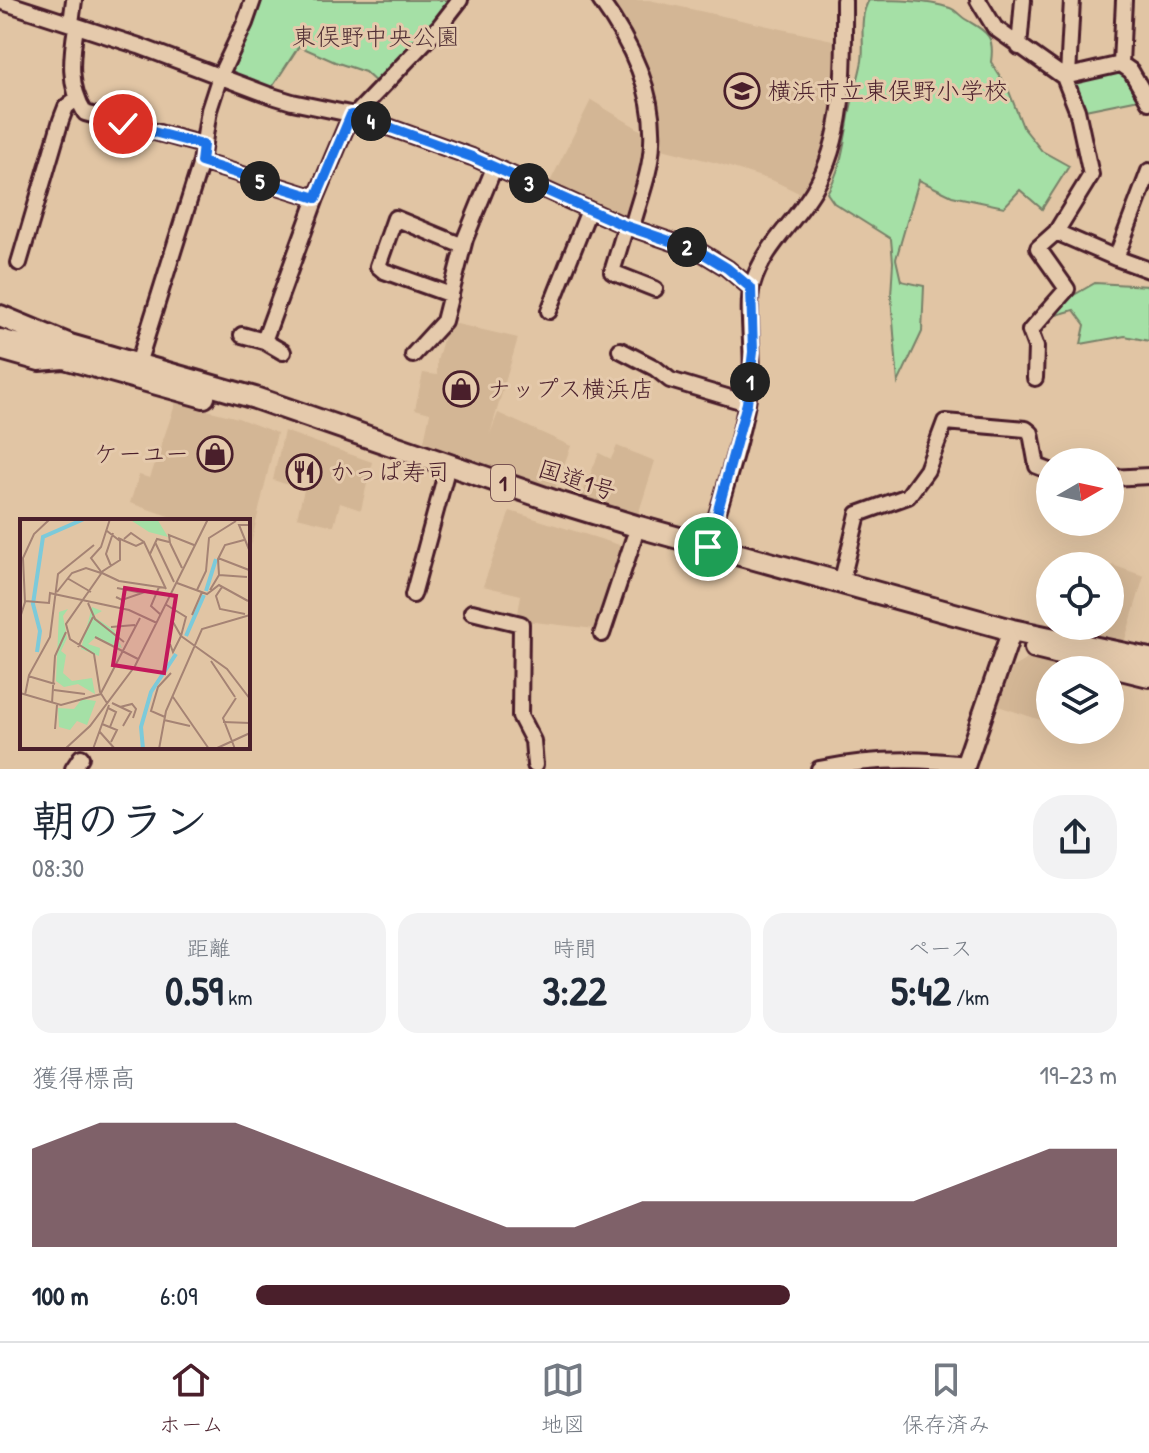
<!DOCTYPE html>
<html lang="ja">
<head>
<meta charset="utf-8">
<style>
	body { margin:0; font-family:"Patrick Hand","Klee One",sans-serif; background:#f2f2f3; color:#1f2937; height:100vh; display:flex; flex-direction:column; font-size:30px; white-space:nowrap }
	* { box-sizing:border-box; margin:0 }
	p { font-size:26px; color:#747a83 }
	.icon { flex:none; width:44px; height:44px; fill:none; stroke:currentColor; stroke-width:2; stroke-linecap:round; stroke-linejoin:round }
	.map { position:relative; height:769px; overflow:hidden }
	.sheet { display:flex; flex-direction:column; background:#fff; flex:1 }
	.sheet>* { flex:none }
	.needle { width:52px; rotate:81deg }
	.buttons { position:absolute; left:1036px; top:448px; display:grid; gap:16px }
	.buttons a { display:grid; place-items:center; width:88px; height:88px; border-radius:50%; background:#fff; box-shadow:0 8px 32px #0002; font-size:40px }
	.pin { position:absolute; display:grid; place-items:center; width:68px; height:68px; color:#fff; margin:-34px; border:4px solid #fff; border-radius:50%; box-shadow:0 2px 8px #0007 }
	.km { position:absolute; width:40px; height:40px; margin:-20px; border-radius:50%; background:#222; color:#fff; font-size:22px; line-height:40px; text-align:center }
	.round { display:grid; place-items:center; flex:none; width:84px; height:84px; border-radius:32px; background:#f2f2f3 }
	.overview { display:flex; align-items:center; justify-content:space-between; height:136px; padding:0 32px }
	h1 { font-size:44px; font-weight:800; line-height:60px }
	.stats { display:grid; grid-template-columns:repeat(3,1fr); gap:12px; height:136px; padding:8px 32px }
	.stats div { display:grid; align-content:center; border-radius:20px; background:#f2f2f3; text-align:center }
	.stats b { font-size:40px; font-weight:800 }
	.stats small { font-size:22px; font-weight:400 }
	.stats p { font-size:22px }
	.chart { height:224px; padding:16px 32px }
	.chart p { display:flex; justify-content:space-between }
	.chart svg { width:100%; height:144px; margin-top:8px; fill:#4a1f2b; opacity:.7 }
	ul { padding:0 32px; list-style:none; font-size:26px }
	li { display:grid; grid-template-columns:128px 96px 1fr; align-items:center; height:60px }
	li i { height:20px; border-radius:10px; background:#4a1f2b }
	.dock { display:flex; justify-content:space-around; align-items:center; height:112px; border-top:2px solid #e0e1e3; background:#fff; font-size:22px; color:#747a83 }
	.dock a { display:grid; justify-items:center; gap:4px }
	.dock .active { color:#4a1f2b }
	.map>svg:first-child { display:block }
	.built { fill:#d3b695 }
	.green { fill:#a5e0a6; stroke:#788068; stroke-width:2 }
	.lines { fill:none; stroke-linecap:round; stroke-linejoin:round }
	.minor-casing { stroke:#4a1f2b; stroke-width:20 }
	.major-casing { stroke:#4a1f2b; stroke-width:24 }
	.highway-casing { stroke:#4a1f2b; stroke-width:26 }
	.minor { stroke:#e5caac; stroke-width:14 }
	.major { stroke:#e5caac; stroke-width:18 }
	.highway { stroke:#e5caac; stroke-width:20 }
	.route-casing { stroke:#fff; stroke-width:16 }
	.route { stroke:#1a73e8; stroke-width:10 }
	.labels { text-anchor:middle; stroke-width:6; stroke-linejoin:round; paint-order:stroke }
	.shield { fill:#e5caac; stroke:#785252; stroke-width:2 }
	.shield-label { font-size:22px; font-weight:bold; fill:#4a1f2b }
	.park-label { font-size:24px; fill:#533237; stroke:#e5caac }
	.poi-label { font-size:24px; fill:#4a1f2b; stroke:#e5caac; text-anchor:start }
	.street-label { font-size:24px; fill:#4a1f2b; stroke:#e5caac }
	.inset-river { fill:none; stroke:#7ccada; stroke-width:4 }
	.inset-road { fill:none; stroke:#a58374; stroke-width:2 }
	.view { fill:#c2185b; fill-opacity:0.15; stroke:#c2185b; stroke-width:4 }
	.inset-edge { fill:none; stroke:#4a1f2b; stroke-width:4 }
</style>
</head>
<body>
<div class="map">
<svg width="1149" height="769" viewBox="0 0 1149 769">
	<rect width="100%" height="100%" fill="#e1c5a4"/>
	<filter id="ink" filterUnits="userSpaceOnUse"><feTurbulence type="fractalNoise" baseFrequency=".0125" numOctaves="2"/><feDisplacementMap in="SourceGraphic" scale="16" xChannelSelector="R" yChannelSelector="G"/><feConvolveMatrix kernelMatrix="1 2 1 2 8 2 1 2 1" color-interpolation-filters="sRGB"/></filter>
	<g filter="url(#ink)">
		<path class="built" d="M610,0H649L837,41L827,138L816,171L801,194L774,181L717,163L658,148L638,52Z
			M591,100L647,134L646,152L629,216L622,219L547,188Z
			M448,322L518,338L490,434L498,413L571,446L554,492L423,446L430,413L415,409L423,373L437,375V361Z
			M176,402L238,418L277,433L251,544L248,543V521H183L130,503L139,475L150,478Z
			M284,431L372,462L361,510L340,503L334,526L297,517L304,490L273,480Z
			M617,446L655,461L637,518L580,500L599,453L611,459Z
			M510,511L626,547L600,627L595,629L517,620L521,595L483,586Z
			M1112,565L1144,576L1124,643L1090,636L1093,626H1110Z
			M1027,659L1079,670H1050V723L998,706L1013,667Z"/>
		<path class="green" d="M253,0H460L379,85L365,72L335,62L299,46L269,92L227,79Z
			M869,0C896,0 925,0 950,8C956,10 960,16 965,19C986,32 995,34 991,62L1008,89L1023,127L1042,151L1069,166L1042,209L1020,190L1004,207L952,196L919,180L896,259L901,281L924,286L922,332L898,383L891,296L893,262L891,239L834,203L827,193C841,169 843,149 848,122C851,101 858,82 862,61C865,41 858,18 869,0Z
			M1125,71L1144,98L1080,111L1072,88L1074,81Z
			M1095,283L1149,286V341L1125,336L1081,344L1085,325L1074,310L1053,316L1074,295Z"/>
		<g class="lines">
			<defs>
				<path id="minor" d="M600,0C629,40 655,91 652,143C651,172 639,200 632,227
					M978,0L995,28L1064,77L1077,110L1091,175L1056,232L1116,258L1149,171
					M0,1L139,46L269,95L292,102L355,115L472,157L623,225L699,251L727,268L751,288
					M71,23L74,0
					M76,27C71,58 68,86 85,113L203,145
					M1019,47L1023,0
					M1121,64L1124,0
					M1121,64L1131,71L1149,102
					M1068,76L1072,0
					M1064,77L1121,64
					M355,115L439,27L460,0
					M201,162L316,198
					M626,226L612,272L655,289
					M1116,258L1149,270
					M19,263L61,120L66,107L76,99
					M451,295L384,271L378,266L395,218L463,246
					M549,311L589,210
					M242,335L264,341L283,352
					M264,341L316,198L351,115
					M620,350L655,368L670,380L747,403
					M0,352L39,363L64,361
					M413,355L444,321L465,239L494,168
					M138,364L201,162L209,110L220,76L245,23L253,0
					M1035,378L1036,347L1030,331L1067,289L1038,248L1056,232
					M1110,478L1149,476
					M704,559C720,501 744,437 751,377C754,351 746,307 752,286C762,249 795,222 814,190C847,135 844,62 844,0
					M841,584L858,514L908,496L927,470L945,422L1026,429L1031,433L1037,466L1050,471
					M413,595L445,477
					M472,612L521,624L520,716L533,741L535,765
					M602,634L634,538
					M73,769L81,757
					M819,769C866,759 918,758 966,764"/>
				<path id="major" d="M964,769L1012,630"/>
				<path id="highway" d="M0,316L70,345L255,398L554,501L639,527L1012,630L1149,659
					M0,340L204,397
					M1035,648L1149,676"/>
			</defs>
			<use href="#minor" class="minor-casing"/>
			<use href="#major" class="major-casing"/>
			<use href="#highway" class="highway-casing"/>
			<use href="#minor" class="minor"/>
			<use href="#major" class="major"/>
			<use href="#highway" class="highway"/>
		</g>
	</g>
	<g class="lines" filter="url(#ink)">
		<defs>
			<path id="route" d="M123,124L203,145L201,162L316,198L351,115H355L472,157L623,225L699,251L727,268L751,288L753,352L747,403L708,547"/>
		</defs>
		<use href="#route" class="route-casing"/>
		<use href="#route" class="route"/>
	</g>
	<defs>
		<symbol id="school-ring" viewBox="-11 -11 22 22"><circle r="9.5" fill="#e5caac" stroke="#4a1f2b" stroke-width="1.5"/><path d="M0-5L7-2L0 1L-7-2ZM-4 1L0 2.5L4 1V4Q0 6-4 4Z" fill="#4a1f2b"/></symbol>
		<symbol id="shop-ring" viewBox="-11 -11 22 22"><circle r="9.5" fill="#e5caac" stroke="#4a1f2b" stroke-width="1.5"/><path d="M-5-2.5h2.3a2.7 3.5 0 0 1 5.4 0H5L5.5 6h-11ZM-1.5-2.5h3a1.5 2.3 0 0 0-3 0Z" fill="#4a1f2b"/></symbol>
		<symbol id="restaurant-ring" viewBox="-11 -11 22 22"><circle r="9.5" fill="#e5caac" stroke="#4a1f2b" stroke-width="1.5"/><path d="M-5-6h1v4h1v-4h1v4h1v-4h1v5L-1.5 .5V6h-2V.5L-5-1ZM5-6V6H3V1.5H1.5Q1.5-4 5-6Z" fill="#4a1f2b"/></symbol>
	</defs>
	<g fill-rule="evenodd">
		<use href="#school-ring" x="722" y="71" width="40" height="40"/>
		<use href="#shop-ring" x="441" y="369" width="40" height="40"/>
		<use href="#shop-ring" x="195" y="434" width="40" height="40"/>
		<use href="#restaurant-ring" x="284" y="452" width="40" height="40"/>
	</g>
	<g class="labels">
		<rect class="shield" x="491" y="465" width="24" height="36" rx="6"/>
		<g class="shield-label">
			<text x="503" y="491">1</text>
		</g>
		<g class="park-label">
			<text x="376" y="45">東俣野中央公園</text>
		</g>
		<g class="poi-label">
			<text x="768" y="99">横浜市立東俣野小学校</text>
			<text x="487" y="397">ナップス横浜店</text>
			<text x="189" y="462" text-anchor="end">ケーユー</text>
			<text x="330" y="480">かっぱ寿司</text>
		</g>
		<g class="street-label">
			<text transform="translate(577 480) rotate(18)" y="8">国道1号</text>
		</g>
	</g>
	<g transform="translate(20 519)">
		<rect width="230" height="230" fill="#e1c5a4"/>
		<path d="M109,0H137L148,18L129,13ZM72,88L82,92L73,97L94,111L102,129L75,119L68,125L80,129L79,137L61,130ZM48,90L43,97L47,119L41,132L46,136L43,154L52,162L72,159L75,175L58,165L44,168L36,162L39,93ZM62,180L76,182L67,206L57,202L50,211L39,208L38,189L54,190Z" fill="#a5e0a6"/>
		<path class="inset-river" d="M186,72L196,40M166,117L184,76M17,133L20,112L13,85L23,18L64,0M123,230L121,208L131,173L156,135"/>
		<path class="inset-road" d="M230,6H219L230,33M87,12L100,22V41L83,52L46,105L50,120L74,135L80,173L87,184M98,19L116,27L124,23L146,70M104,20L111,14L124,23M135,23L154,63M150,24L149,16L174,26M150,24L162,49M130,35L137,20L149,23M198,39L229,51M91,47L86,35L93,14M230,48V91M82,54L99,62L146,69M82,54L71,39L81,28L90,0M199,56L227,58M47,59L71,73M157,64L187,75L199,66L228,82M139,68L131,87L141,96M202,68L196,77L200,90L225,95M177,71L186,52L189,19L216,2M190,71L199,56L198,40L205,26L224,21M37,73L52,54L66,49L81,54M96,78L102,81L122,74L97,69M5,82L29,84L30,74L34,75L109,91L137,104M68,84L75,100L104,123M145,85L166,98L161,117M172,96L182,73M0,99L5,83L3,39L14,15L30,0M91,108L115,106M161,117L207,150L230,180M75,118L118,140M150,125L153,133L161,117L153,103L154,90M58,128L73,98M191,142L215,178M8,157L35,165M34,171L65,175M0,174L41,186L81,175M81,174L120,99M5,176L9,156L30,118L38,55L74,26M153,178L189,230M32,184L35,137L46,113M92,184L111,193L103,207M100,188L112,185L116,190L113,199M88,189L96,193L90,208M145,198L131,192L138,168L151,154M144,201L170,207M203,203L230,204M82,205L97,211L91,223M35,210L37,186M79,212L95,230M45,230L70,207L115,147L188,0M73,230L89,186M139,230L146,192L182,110L230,96M195,230L230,214M215,230L203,199L216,179"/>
		<path class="view" d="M105,69L156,77L144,154L93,146Z"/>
		<rect width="230" height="230" class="inset-edge"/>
	</g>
</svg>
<div class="buttons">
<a><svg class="needle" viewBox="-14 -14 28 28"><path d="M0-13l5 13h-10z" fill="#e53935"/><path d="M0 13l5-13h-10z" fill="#747a83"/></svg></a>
<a><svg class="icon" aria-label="locate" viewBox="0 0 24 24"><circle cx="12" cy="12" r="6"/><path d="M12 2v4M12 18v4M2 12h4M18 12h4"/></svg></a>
<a><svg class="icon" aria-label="layers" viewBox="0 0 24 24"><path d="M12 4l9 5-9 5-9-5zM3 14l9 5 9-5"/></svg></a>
</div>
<div class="pin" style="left:708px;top:547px;background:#1e9e55"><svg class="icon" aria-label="arrive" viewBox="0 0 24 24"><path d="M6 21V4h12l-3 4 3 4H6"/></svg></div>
<div class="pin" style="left:123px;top:124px;background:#d93025"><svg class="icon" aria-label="check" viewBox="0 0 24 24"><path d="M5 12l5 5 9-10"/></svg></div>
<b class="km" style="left:750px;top:382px">1</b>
<b class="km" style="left:687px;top:247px">2</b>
<b class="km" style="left:529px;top:183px">3</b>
<b class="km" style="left:371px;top:121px">4</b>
<b class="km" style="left:260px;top:181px">5</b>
</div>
<section class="sheet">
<div class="overview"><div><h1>朝のラン</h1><p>08:30</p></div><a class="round"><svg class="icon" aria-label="share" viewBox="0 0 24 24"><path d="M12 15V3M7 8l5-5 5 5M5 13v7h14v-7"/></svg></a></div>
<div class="stats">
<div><p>距離</p><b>0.59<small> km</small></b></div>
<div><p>時間</p><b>3:22</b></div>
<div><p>ペース</p><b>5:42<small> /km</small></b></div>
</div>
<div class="chart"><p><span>獲得標高</span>19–23 m</p>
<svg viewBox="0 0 160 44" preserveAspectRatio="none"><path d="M0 44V14L10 6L20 6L30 6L40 14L50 22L60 30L70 38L80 38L90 30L100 30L110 30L120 30L130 30L140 22L150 14L160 14V44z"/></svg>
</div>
<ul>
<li><b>100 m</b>6:09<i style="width:62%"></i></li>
</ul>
</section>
<nav class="dock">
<a class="active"><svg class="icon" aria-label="home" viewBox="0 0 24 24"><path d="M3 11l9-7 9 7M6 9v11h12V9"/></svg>ホーム</a>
<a><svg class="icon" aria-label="map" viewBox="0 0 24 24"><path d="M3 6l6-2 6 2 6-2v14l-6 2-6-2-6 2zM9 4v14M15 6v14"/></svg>地図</a>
<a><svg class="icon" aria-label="saved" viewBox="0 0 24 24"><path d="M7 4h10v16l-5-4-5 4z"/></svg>保存済み</a>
</nav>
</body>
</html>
